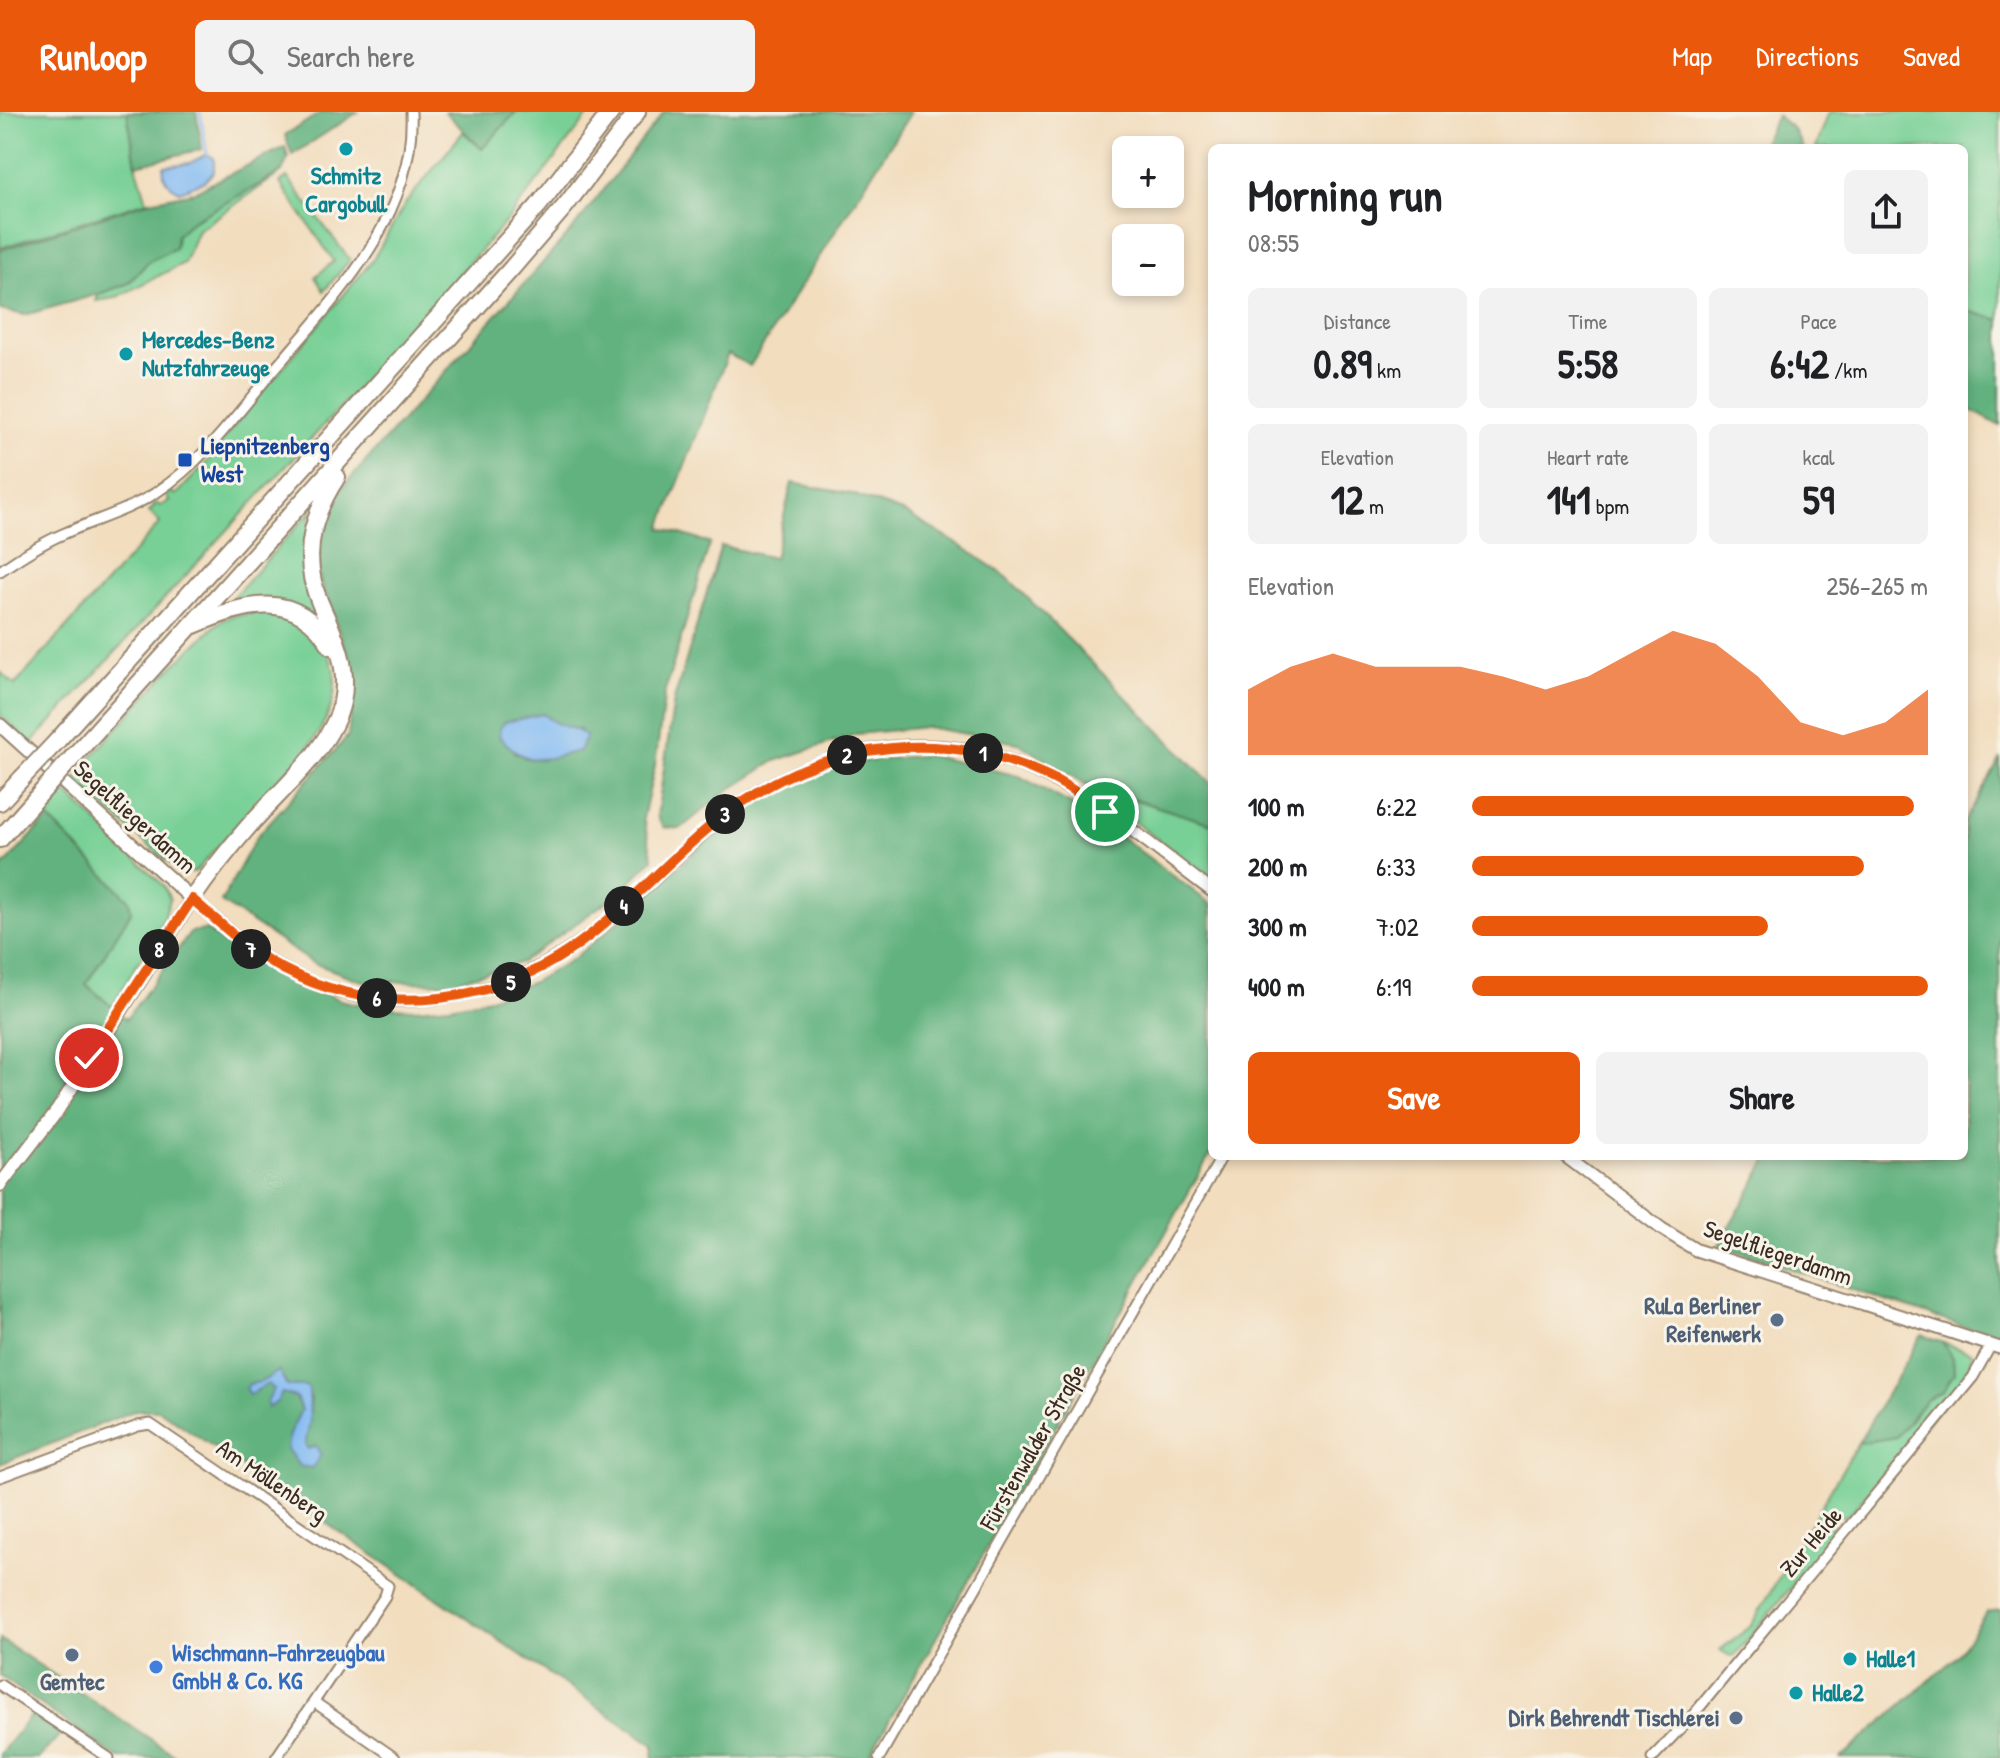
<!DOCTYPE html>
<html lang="en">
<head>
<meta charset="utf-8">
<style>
	body { margin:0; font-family:"Patrick Hand",sans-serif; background:#f2f2f2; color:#202124; height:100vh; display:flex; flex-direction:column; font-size:30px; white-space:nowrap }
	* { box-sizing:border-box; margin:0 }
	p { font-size:26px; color:#757577 }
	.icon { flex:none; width:44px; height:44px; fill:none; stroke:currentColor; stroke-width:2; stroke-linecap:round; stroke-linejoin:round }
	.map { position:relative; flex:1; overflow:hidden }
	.details { position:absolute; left:1208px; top:32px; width:760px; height:1016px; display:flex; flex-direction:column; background:#fff; border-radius:12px; box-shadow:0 4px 12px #0003 }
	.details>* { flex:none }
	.fabs { position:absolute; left:1112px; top:24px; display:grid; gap:16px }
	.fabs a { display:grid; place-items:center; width:72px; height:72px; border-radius:12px; background:#fff; box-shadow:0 4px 12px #0003; font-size:40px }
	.pin { position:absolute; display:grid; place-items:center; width:68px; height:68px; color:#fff; margin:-34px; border:4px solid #fff; border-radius:50%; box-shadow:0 2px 8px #0007 }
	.km { position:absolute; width:40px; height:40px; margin:-20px; border-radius:50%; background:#222; color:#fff; font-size:22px; line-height:40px; text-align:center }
	.round { display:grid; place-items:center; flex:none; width:84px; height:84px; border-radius:12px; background:#f2f2f2 }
	.overview { display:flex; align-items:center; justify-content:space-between; height:136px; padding:0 40px }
	h1 { font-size:44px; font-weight:700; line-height:60px }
	.figures { display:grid; grid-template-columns:repeat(3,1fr); gap:12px; height:136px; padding:8px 40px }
	.figures div { display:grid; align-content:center; border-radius:12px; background:#f2f2f2; text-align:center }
	.figures b { font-size:40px; font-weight:700 }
	.figures small { font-size:22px; font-weight:400 }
	.figures p { font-size:22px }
	.chart { height:224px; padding:16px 40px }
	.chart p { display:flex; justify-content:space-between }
	.chart svg { width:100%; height:144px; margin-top:8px; fill:#ea580c; opacity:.7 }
	.button { display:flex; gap:16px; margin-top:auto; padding:16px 40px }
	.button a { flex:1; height:92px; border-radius:12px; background:#ea580c; color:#fff; font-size:32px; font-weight:700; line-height:92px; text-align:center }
	.button a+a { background:#f2f2f2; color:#202124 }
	ul { padding:0 40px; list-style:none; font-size:26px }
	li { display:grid; grid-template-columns:128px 96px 1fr; align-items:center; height:60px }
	li i { height:20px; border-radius:10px; background:#ea580c }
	header { display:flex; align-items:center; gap:48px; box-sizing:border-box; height:112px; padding:0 40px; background:#ea580c; color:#fff }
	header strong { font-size:38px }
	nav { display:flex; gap:44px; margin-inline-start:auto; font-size:28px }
	.search { width:560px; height:72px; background:#f2f2f2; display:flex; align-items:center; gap:20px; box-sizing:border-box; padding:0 28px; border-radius:12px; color:#757577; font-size:30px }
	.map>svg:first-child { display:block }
	.green { fill:#78d096; stroke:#5a7d5a; stroke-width:2 }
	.forest { fill:#62b27f; stroke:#4e6e4e; stroke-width:2; fill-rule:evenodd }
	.water { fill:#83bbf3; stroke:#5f7288; stroke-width:2 }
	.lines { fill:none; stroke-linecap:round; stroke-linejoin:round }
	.stream { stroke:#83bbf3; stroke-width:3 }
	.minor-casing { stroke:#96846e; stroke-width:13 }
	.tertiary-casing { stroke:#96846e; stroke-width:15 }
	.secondary-casing { stroke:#96846e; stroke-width:16 }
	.motorway-casing { stroke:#96846e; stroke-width:20 }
	.minor { stroke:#fff; stroke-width:9 }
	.tertiary { stroke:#fff; stroke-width:11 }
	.secondary { stroke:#fff; stroke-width:12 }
	.motorway { stroke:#fff; stroke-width:16 }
	.motorway-bridge-casing { stroke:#96846e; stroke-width:20; stroke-linecap:butt }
	.motorway-bridge { stroke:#fff; stroke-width:16 }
	.route-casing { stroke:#fff; stroke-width:16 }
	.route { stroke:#ea580c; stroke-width:10 }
	.culture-dot { fill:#0f9aa8; stroke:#f7f3e8; stroke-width:3 }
	.transit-dot { fill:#1a4fb4; stroke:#f7f3e8; stroke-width:3 }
	.service-dot { fill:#5c6f8a; stroke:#f7f3e8; stroke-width:3 }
	.shop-dot { fill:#3f7fe0; stroke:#f7f3e8; stroke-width:3 }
	.labels { text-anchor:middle; stroke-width:6; stroke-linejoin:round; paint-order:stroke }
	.culture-label { font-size:24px; font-weight:bold; fill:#0d838f; stroke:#f7f3e8; text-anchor:start }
	.transit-label { font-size:24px; font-weight:bold; fill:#164399; stroke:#f7f3e8; text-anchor:start }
	.street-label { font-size:24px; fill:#3b2a1e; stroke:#f7f3e8 }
	.service-label { font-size:24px; font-weight:bold; fill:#4e5e75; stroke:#f7f3e8; text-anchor:end }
	.shop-label { font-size:24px; font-weight:bold; fill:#366cbe; stroke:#f7f3e8; text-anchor:start }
</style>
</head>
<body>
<header>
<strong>Runloop</strong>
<div class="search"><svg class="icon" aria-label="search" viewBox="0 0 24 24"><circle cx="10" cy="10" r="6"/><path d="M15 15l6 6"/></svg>Search here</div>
<nav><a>Map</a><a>Directions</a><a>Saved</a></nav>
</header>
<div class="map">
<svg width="2000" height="1646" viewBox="0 0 2000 1646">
	<rect width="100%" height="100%" fill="#f7f3e8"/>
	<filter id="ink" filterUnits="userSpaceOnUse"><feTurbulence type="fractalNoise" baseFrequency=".0125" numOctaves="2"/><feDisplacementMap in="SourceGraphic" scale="16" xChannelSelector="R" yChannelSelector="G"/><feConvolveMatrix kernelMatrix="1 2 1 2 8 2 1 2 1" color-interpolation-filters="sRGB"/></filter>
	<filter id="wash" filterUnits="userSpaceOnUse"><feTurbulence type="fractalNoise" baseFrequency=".006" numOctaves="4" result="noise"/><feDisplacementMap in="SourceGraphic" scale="32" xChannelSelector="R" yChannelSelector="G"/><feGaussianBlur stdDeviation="1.8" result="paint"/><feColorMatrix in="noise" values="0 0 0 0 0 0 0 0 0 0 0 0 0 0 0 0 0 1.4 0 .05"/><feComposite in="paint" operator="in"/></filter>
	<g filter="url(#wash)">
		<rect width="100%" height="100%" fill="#f2ddbe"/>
		<path class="green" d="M0,0H127L136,53L147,89L0,136Z
			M516,0H591L509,106L358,276L31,632L0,603V560L15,573L160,411L149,400L154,395L153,393L156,391L160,394L169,389L166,383L171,379L174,383L178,381L211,346L213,339L372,149L405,92L463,20L482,37Z
			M1829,0H2000V208L1964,198V36H1816Z
			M282,60L198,118L184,151L115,186L96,189L99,182L128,172L149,149L175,136L177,123L192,109Z
			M287,65L350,148L324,179L315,165L334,149L280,71Z
			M312,398L310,407L329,520L311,504L223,496Z
			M273,499C283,504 298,507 306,515C378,577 299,649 254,695C233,716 215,739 195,760L181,761L74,670L87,655L85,652L170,557L219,510L231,504Z
			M1085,672L1212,712V769Z
			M65,679L163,773L170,787L163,808L112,895L86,872L131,800L129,788L44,702Z
			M1941,1230L1972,1241L1968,1262L1849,1403L1838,1405L1834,1409L1826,1433L1735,1543L1730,1544L1720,1538L1750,1515L1858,1331L1896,1325L1925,1289L1943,1278L1954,1261L1953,1246Z"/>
		<path class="forest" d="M127,0H196L202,37L136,53Z
			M322,0H358L292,43L285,23Z
			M445,0H516L482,37Z
			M664,0H911L750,254L728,242L661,416L710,431L665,579L655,653L643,706L653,747L620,780L522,850L449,871L362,869L313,851L221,790L257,724L348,624L355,565L318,459L321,414L341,377L572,118ZM543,602L558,614L580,618L542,648L526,646L514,640L505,610Z
			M1777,4L1793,17L1803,36H1760Z
			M285,35L288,46L282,60L192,109L177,123L175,136L149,149L128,171L99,182L25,203L0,198V138L150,89L194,80Z
			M1964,198L2000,208V314L1964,294Z
			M792,371L852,382L905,401L963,435L1008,466L1212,672V712L1085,672L1018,631L926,615L856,622L775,649L723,682L680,717L663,715L657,704L674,588L721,434L774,446Z
			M927,643L1019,664L1093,704L1212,793V1039L868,1646H653L654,1633L159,1298H136L0,1352V758L48,706L129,788L131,800L86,872L126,907L191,820L207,818L243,847L340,888L372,895L414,897L450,894L490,886L533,870L573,847L639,792L721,715L763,685L808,662L846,651ZM279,1259L287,1274H305L311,1287L305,1332L308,1338L289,1323L301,1298L296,1285L268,1272H249L261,1270Z
			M2000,648V1227L1719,1133L1770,1044H1964V710Z
			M1922,1223L1941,1230L1947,1236L1953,1246L1954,1261L1943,1279L1925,1289L1896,1325L1858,1331Z
			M2000,1498V1646H1841L1957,1544L1987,1500Z
			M0,1527L179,1646H118L0,1564Z
			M32,1602L63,1619L39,1646H0V1642Z"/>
		<path class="water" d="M207,42L214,46V59L205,69L180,79C168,73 162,68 164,54L190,51Z
			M543,602C560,618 573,612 586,624L579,639C541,648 528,656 499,624L500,616L505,610Z
			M279,1259L287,1274H306L309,1278L310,1309L305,1332L308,1337L316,1334L321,1343L312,1356L299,1354L287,1337L289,1323L301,1298L296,1285L282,1281L277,1290L268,1296L267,1289L274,1277L268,1272L249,1283L246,1277L249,1272L261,1270Z"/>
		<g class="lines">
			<path class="stream" d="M200,0L207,42"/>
		</g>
	</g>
	<g filter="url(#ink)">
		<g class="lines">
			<defs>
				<path id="minor" d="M0,459C20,445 40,432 63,422C94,408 128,399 157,380C200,352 235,305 267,266C331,190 416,107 411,0
					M0,1365L138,1314L150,1312L388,1474L385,1484L276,1646
					M0,1573L109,1646
					M314,1590L395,1646
					M879,1646L1222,1044
					M1652,1646L1694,1602L1973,1265L1991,1233"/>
				<path id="tertiary" d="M192,787C220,811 246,836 278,854C377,911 495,893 585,827C635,790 676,741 725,703C802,642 909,616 1004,647C1083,672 1147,731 1212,779
					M1565,1044L1662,1117L1696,1138L2000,1236"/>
				<path id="secondary" d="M0,613L192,787L57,999L0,1073"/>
				<path id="motorway" d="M194,513C245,491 296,476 331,534
					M57,629L538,94L611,0
					M73,645L512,156L566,93L637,0
					M0,690L22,666
					M0,727L40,682
					M192,787C209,762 228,738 248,715C278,680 332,636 342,590C350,554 334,523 320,491C301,447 311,404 337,365"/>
			</defs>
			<use href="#minor" class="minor-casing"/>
			<use href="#tertiary" class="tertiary-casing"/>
			<use href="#secondary" class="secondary-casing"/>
			<use href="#motorway" class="motorway-casing"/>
			<use href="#minor" class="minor"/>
			<use href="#tertiary" class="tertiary"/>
			<use href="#secondary" class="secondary"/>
			<use href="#motorway" class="motorway"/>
			<defs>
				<path id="motorway-bridge" d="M22,666L57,629
					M40,682L73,645"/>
			</defs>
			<use href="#motorway-bridge" class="motorway-bridge-casing"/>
			<use href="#motorway-bridge" class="motorway-bridge"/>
		</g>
	</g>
	<g class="lines" filter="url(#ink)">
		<defs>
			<path id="route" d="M89,946L192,787C221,812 249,839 283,857C383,909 502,893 589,824C643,781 687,727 744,689C833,629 945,617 1043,662C1066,672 1085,686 1105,700"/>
		</defs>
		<use href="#route" class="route-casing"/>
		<use href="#route" class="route"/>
	</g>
	<g class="culture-dot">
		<circle cx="346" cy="37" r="8"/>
		<circle cx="126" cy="242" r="8"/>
		<circle cx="1850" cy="1547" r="8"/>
		<circle cx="1796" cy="1581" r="8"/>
	</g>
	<rect class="transit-dot" x="177" y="340" width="16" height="16" rx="4"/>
	<g class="service-dot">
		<circle cx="1777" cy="1208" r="8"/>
		<circle cx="72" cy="1543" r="8"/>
		<circle cx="1736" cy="1606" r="8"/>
	</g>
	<circle class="shop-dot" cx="156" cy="1555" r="8"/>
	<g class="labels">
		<g class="culture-label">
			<text x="346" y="72" text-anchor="middle">Schmitz<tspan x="346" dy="28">Cargobull</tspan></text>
			<text x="142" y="236">Mercedes-Benz<tspan x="142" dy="28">Nutzfahrzeuge</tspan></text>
			<text x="1866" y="1555">Halle1</text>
			<text x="1812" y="1589">Halle2</text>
		</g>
		<g class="transit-label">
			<text x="201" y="342">Liepnitzenberg<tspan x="201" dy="28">West</tspan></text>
		</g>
		<g class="street-label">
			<text transform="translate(135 705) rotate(42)" y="8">Segelfliegerdamm</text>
			<text transform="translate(1778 1141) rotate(19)" y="8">Segelfliegerdamm</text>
			<text transform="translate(1033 1335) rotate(-60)" y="8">Fürstenwalder Straße</text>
			<text transform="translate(272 1369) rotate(34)" y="8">Am Möllenberg</text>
			<text transform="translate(1811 1430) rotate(-50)" y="8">Zur Heide</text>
		</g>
		<g class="service-label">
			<text x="1761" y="1202">RuLa Berliner<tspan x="1761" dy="28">Reifenwerk</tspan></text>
			<text x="72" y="1578" text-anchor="middle">Gemtec</text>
			<text x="1720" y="1614">Dirk Behrendt Tischlerei</text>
		</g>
		<g class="shop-label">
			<text x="172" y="1549">Wischmann-Fahrzeugbau<tspan x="172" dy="28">GmbH &amp; Co. KG</tspan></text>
		</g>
	</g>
</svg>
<div class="fabs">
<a>+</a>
<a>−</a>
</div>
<div class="pin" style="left:1105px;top:700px;background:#1e9e55"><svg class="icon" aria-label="arrive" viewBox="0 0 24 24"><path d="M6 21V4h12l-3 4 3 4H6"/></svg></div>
<div class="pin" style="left:89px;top:946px;background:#d93025"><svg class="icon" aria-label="check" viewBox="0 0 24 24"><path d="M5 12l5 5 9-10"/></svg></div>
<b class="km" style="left:983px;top:641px">1</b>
<b class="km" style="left:847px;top:643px">2</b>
<b class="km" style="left:725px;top:702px">3</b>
<b class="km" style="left:624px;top:794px">4</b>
<b class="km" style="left:511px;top:870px">5</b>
<b class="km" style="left:377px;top:886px">6</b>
<b class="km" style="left:251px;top:837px">7</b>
<b class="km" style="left:159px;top:837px">8</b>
<section class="details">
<div class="overview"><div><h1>Morning run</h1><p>08:55</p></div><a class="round"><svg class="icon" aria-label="share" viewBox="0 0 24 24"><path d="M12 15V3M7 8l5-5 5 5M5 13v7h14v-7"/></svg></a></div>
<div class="figures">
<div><p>Distance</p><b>0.89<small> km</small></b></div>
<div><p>Time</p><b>5:58</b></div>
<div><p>Pace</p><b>6:42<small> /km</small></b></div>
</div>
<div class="figures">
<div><p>Elevation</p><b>12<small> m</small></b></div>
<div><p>Heart rate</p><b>141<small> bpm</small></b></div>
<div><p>kcal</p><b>59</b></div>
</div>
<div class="chart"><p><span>Elevation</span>256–265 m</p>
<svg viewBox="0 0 160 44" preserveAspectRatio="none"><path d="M0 44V24L10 17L20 13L30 17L40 17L50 17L60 20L70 24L80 20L90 13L100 6L110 10L120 20L130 34L140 38L150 34L160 24V44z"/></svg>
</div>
<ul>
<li><b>100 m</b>6:22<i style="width:97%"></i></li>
<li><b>200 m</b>6:33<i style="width:86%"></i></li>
<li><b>300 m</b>7:02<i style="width:65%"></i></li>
<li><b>400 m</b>6:19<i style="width:100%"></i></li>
</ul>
<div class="button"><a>Save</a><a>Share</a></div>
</section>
</div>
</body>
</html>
